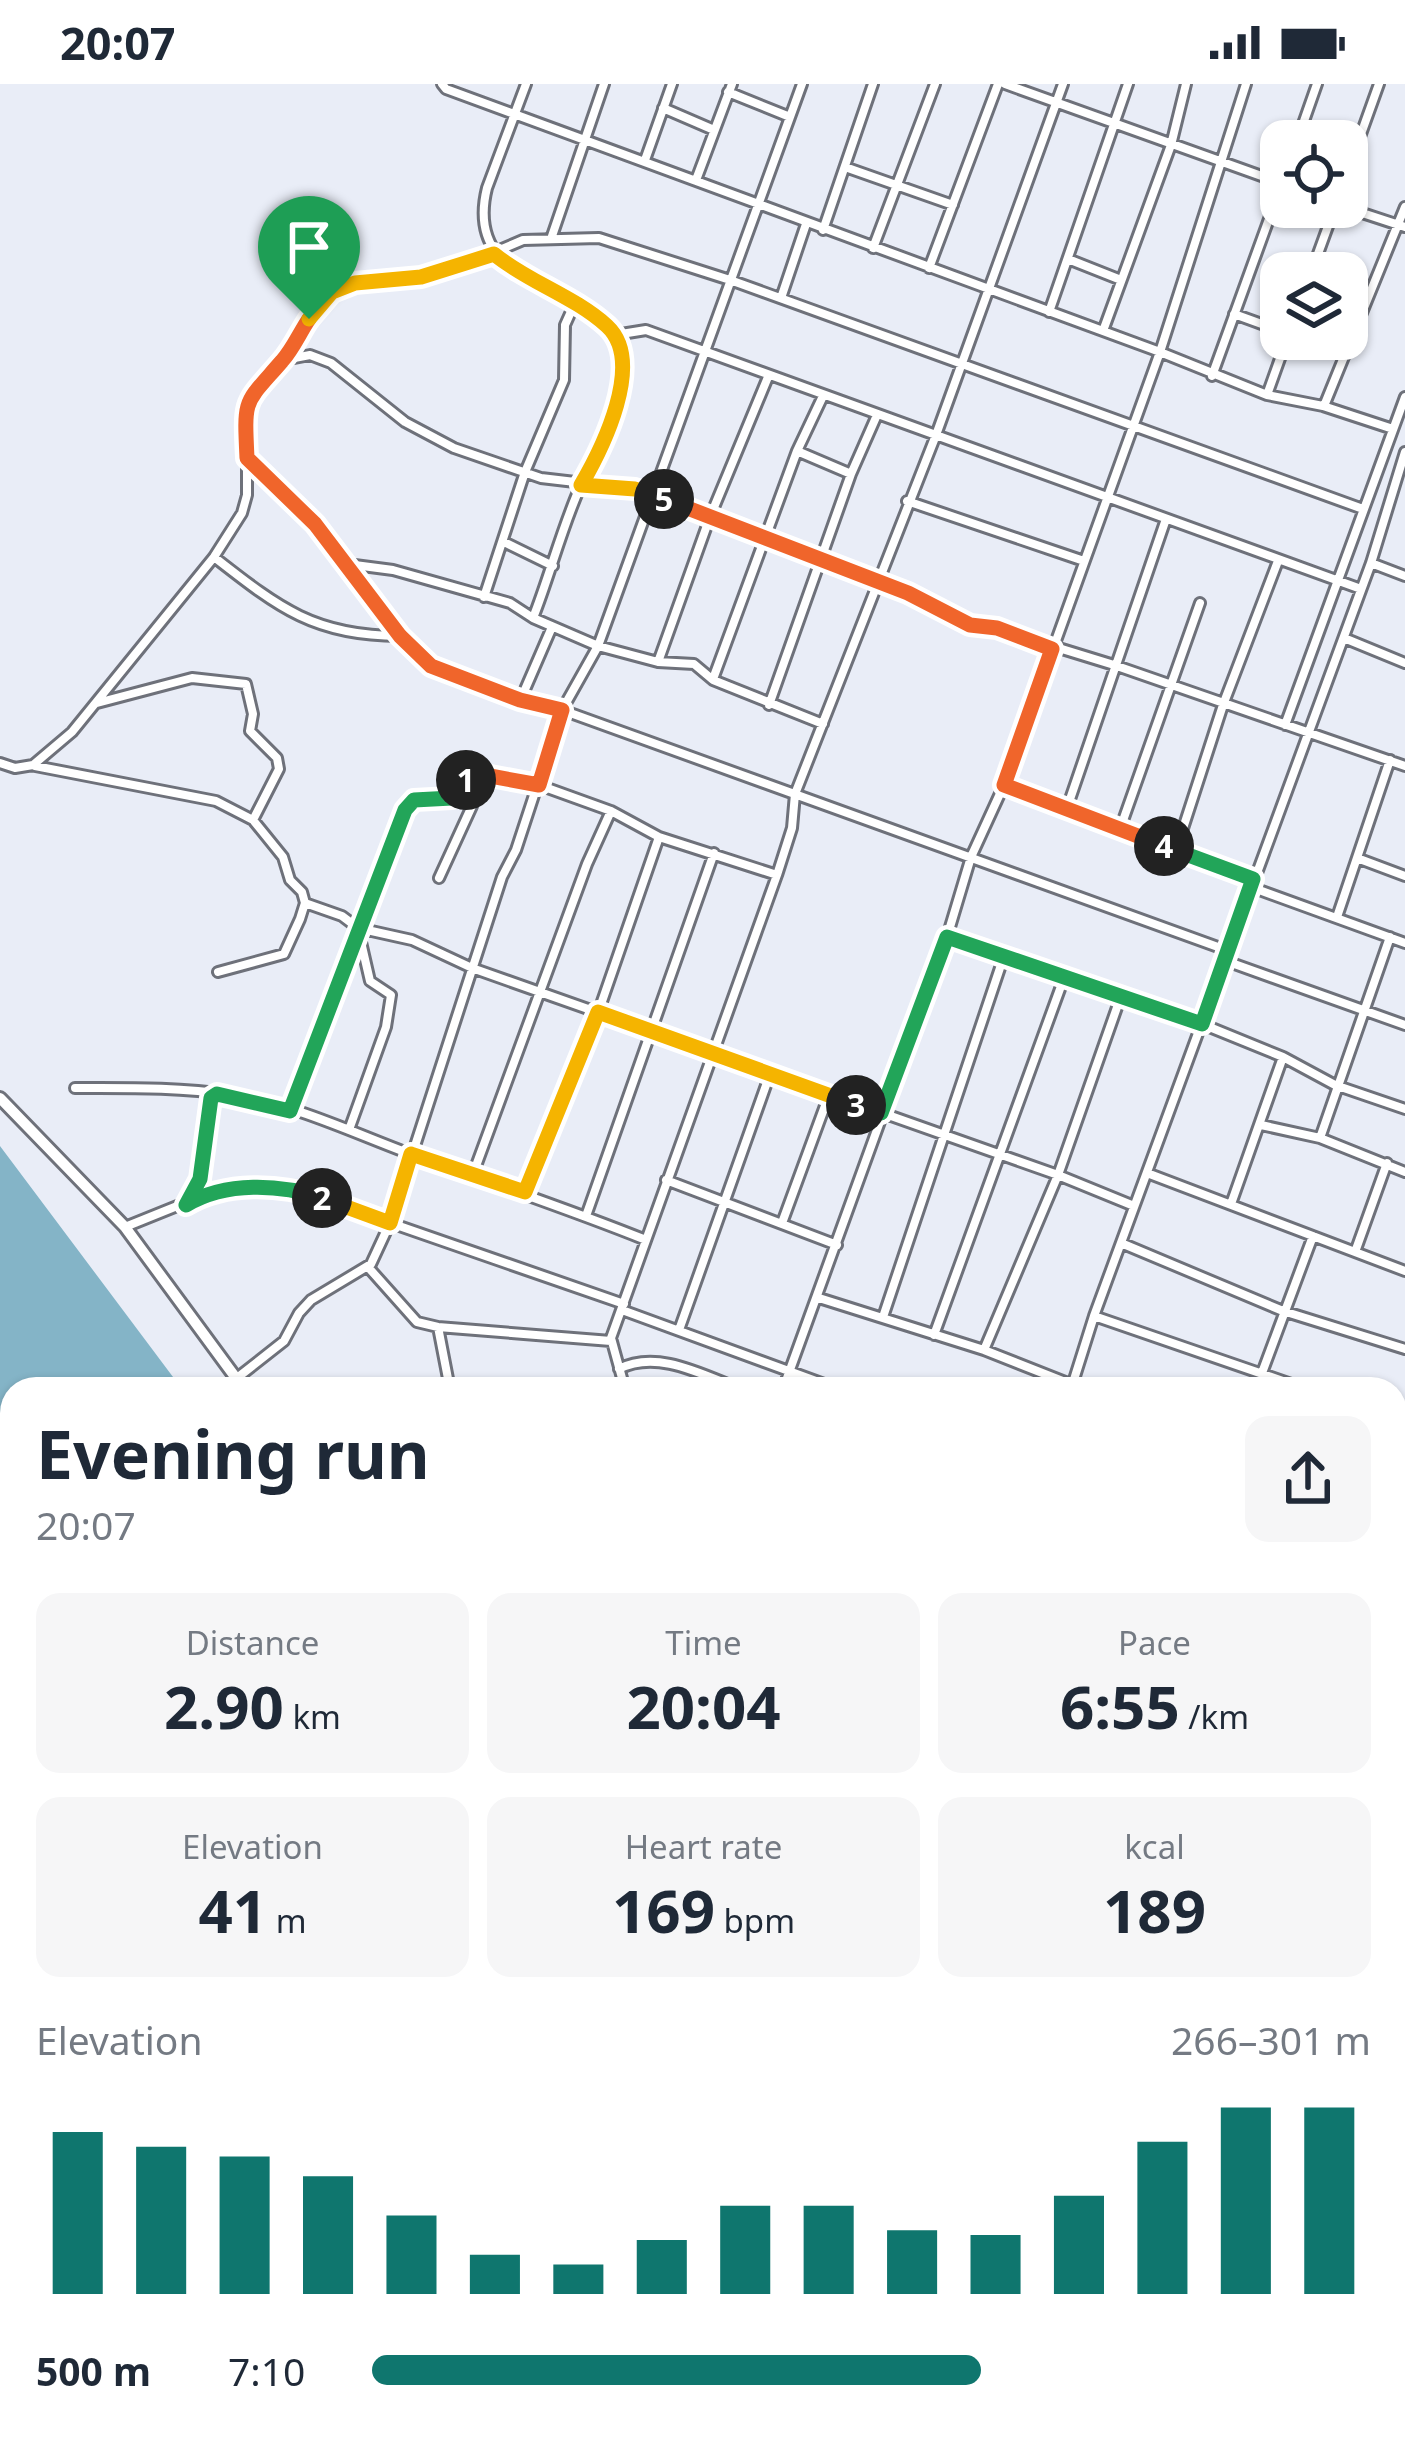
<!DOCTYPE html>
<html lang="en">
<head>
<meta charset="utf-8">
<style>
	body { margin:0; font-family:"Noto Sans",sans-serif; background:#f6f6f7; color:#1f2937; height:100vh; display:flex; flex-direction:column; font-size:45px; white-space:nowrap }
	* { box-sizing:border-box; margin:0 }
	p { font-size:39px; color:#747a83 }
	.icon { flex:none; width:66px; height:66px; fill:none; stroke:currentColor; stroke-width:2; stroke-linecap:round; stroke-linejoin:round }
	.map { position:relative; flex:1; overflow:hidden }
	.sheet { position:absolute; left:0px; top:1293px; width:1407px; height:1065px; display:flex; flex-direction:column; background:#fff; border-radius:36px 36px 0 0; box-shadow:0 3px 9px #0004 }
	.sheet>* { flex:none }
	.fabs { position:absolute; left:1260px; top:36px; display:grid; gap:24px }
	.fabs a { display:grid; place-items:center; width:108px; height:108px; border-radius:24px; background:#fff; box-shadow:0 3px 9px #0004; font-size:60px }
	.pin { position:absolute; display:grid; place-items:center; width:102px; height:102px; color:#fff; margin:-123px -51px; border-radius:50% 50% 50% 0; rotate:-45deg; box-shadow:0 0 12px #0007 }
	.pin .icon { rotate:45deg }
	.km { position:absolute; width:60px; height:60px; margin:-30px; border-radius:50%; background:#222; color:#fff; font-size:33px; line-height:60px; text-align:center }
	.round { display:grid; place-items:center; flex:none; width:126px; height:126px; border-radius:24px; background:#f6f6f7 }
	.headline { display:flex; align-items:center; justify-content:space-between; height:204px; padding:0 36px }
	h1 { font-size:66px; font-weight:700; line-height:90px }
	.metrics { display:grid; grid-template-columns:repeat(3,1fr); gap:18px; height:204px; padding:12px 36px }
	.metrics div { display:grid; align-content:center; border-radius:24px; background:#f6f6f7; text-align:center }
	.metrics b { font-size:60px; font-weight:700 }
	.metrics small { font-size:33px; font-weight:400 }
	.metrics p { font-size:33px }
	.chart { height:336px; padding:24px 36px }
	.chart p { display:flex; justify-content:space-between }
	.chart svg { width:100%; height:216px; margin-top:12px; stroke:#0f766e; stroke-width:6 }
	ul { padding:0 36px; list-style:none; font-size:39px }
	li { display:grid; grid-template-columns:192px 144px 1fr; align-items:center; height:90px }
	li i { height:30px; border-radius:15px; background:#0f766e }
	.status { display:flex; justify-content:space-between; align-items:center; height:84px; padding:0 60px; background:#fff; direction:ltr }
	.status svg { height:33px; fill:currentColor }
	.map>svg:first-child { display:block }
	.water { fill:#84b4c7 }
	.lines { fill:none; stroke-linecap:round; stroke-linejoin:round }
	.street-casing { stroke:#6e717a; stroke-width:14 }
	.secondary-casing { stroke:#6e717a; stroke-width:16 }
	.street { stroke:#fff; stroke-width:8 }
	.secondary { stroke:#fff; stroke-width:10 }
	.split-1-casing { stroke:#fff; stroke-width:24 }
	.split-2-casing { stroke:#fff; stroke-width:24 }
	.split-3-casing { stroke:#fff; stroke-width:24 }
	.split-4-casing { stroke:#fff; stroke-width:24 }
	.split-5-casing { stroke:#fff; stroke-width:24 }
	.split-6-casing { stroke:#fff; stroke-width:24 }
	.split-1 { stroke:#f0652b; stroke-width:15 }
	.split-2 { stroke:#22a559; stroke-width:15 }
	.split-3 { stroke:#f5b400; stroke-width:15 }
	.split-4 { stroke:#22a559; stroke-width:15 }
	.split-5 { stroke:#f0652b; stroke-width:15 }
	.split-6 { stroke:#f5b400; stroke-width:15 }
</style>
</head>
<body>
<div class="status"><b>20:07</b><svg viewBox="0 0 49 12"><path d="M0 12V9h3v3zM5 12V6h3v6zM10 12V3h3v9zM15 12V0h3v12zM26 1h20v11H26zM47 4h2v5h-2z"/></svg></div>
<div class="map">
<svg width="1405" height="2356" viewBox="0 0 1405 2356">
	<rect width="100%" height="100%" fill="#e9edf7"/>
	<path class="water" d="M0,1062L182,1305H12V1878L0,1868Z
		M110,2346H776L787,2356H116Z"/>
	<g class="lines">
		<defs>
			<path id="street" d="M442,0L446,5C684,92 921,181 1160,268L1267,311L1323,322L1393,345
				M526,0L487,104C465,192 554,199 607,242C646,285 600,359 581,401C562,443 550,491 533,534
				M1005,0L1281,99
				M728,8L790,33
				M663,24L714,46
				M1297,57L1317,0
				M645,76L672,0
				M845,83L953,121
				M1347,89L1379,0
				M696,96L732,0
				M1344,123L1405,143
				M823,146L873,0
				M552,152L604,0
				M873,164L935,0
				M1068,175L1121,196
				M929,184L998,0
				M1311,189L1335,123
				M781,214L806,140
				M1049,228L1128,0
				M1234,230L1281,247
				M1103,247L1171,61L1186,0
				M615,251L646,246L1361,505
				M1303,255L1343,269
				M284,276L309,235L332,208L355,199L450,187L523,156L599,154L730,196L1363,425
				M1212,292L1281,102
				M1267,311L1287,255
				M1324,322L1405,123
				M797,367L851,390
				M248,375C276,402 309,429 332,461C363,501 390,551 431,582C452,597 535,622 562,626L1229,867
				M907,417L1084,477
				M504,458L553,482
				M214,473C278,523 314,552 399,552
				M1371,479L1405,492
				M347,480L393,486L510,519L533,534L598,562L658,578L694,580L713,596L823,640
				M484,513L525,388L564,296L565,241L574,221
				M1344,554L1405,579
				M658,578L710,433L768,293
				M713,595L797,367L823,312
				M520,617L552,543
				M97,619L192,594L246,600L253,630L250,647L277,674L279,685L253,736
				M769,621L851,390L877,331
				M1285,641L1405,313
				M0,679L15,684L33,681L72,648L214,473L242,429L247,411V325L251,309L284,276L310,271L331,279L405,338L454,364L541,394L635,405L908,509L970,541L997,545L1114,581L1405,682
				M35,682L216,717L253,736L283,773L290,796L302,808L305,819L300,835L284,870L218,888
				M1004,701L1253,795
				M1067,724L1166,435
				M1120,745L1200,519
				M1176,766L1223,621L1278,477
				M1357,774L1405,792
				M439,794L472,722L474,690
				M1251,803L1405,859
				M305,819L342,832L358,844L412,856L472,884L1058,1091L1134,1122
				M1337,833L1390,676
				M947,853L1202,940L1283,973L1335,1001L1405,1025
				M1226,877L1405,941
				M75,1004C128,1004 179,1003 231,1011C295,1020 353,1049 413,1071C491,1099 569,1125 646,1156
				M290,1027L392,754L414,716L452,714L459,700L474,690L539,701L611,727L659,753L777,791
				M1261,1041L1320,1054L1405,1088
				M350,1043L386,943L391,911L370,897L358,845
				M1320,1054L1390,853
				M1147,1089L1405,1187
				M473,1090L587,780L611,727
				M666,1096L837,1161
				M525,1108L598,929L659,753
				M187,1120L200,1095L211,1014L216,1010
				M1231,1120L1283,973
				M586,1132L714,769
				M782,1139L829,1011
				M125,1143L197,1114L284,1102L624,1220
				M1121,1159L1283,1227L1405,1265
				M1355,1168L1387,1079
				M368,1183L417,1238L438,1243L611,1257
				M819,1214L984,1266L1083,1305
				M622,1226L838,1305
				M1094,1232L1306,1305
				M883,1233L1004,872
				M438,1243L450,1305
				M679,1246L770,990
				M934,1251L1064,894
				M984,1266L1058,1091L1121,912
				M619,1285C657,1265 703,1291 740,1305
				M237,1294L284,1257L299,1229L311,1216L371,1180L390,1139L502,793L516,766L562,626L598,562L802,0
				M625,1305L611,1254L777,791L792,744L795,710L936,351L1063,0
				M783,1305L947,853L971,773L1004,701L1160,268L1246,0
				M1071,1305L1094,1232L1371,479L1405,368
				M1256,1305L1313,1152
				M1395,1337L1405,1341
				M1395,1397L1405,1369
				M1395,1417L1405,1420
				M1395,1500L1405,1503
				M1395,1551L1405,1554
				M1395,1629L1405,1630
				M1395,1702H1405
				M1395,1787H1405
				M1395,1900L1405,1907
				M1395,1947L1405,1949
				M1395,2024H1405
				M1395,2091H1405
				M1395,2165H1405
				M0,2246L12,2253
				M1395,2318L1405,2320
				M101,2346L109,2356
				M925,2346L935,2356
				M1164,2346V2356
				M1197,2346L1238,2356
				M960,2356L979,2351L1090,2352
				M1258,2356L1260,2346
				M1370,2356L1377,2346"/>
			<path id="secondary" d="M0,1014L125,1143L244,1305
				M874,2346L888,2356"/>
		</defs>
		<use href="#street" class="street-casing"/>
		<use href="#secondary" class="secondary-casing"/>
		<use href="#street" class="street"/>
		<use href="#secondary" class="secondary"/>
	</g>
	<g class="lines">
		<defs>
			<path id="split-1" d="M309,235C300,248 293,265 282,277C244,321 244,312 247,374L315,440L400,552L431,582L520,616L562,626L539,701L474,689L466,696"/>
			<path id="split-2" d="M322,1114C280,1100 226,1097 186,1121L200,1095L211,1014L217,1010L290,1027L405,726L414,716L452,714L466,696"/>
			<path id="split-3" d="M322,1114L390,1139L411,1070L525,1108L598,928L856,1021"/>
			<path id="split-4" d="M856,1021L881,1029L947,853L1202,940L1253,795L1164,762"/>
			<path id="split-5" d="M664,415L908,509L970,541L997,544L1052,565L1004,701L1164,762"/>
			<path id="split-6" d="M309,235L332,208L355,199L421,193L494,170C528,198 574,212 607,242C646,278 602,365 581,401L635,405L664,415"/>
		</defs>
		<use href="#split-1" class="split-1-casing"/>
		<use href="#split-2" class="split-2-casing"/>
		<use href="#split-3" class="split-3-casing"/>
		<use href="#split-4" class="split-4-casing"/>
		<use href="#split-5" class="split-5-casing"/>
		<use href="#split-6" class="split-6-casing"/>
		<use href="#split-1" class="split-1"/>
		<use href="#split-2" class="split-2"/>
		<use href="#split-3" class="split-3"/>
		<use href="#split-4" class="split-4"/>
		<use href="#split-5" class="split-5"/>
		<use href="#split-6" class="split-6"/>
	</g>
</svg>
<div class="fabs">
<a><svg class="icon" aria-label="locate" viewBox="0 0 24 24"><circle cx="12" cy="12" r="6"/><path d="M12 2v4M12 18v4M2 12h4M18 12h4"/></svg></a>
<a><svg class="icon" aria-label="layers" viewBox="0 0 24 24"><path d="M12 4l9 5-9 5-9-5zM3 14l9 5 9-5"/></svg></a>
</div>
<div class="pin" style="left:309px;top:235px;background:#1e9e55"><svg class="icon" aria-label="arrive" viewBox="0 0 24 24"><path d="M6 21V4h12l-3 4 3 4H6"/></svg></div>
<b class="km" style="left:466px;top:696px">1</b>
<b class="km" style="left:322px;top:1114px">2</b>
<b class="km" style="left:856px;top:1021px">3</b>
<b class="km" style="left:1164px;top:762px">4</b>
<b class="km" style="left:664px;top:415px">5</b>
<section class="sheet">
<div class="headline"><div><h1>Evening run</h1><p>20:07</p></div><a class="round"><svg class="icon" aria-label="share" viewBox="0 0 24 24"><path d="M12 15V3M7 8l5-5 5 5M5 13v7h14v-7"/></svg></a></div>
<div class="metrics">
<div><p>Distance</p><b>2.90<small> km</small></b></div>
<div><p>Time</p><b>20:04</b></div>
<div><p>Pace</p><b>6:55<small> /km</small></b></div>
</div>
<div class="metrics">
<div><p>Elevation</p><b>41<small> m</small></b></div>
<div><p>Heart rate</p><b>169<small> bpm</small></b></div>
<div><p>kcal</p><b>189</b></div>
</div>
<div class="chart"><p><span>Elevation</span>266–301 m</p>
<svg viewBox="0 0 160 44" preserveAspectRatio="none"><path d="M5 44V11M15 44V14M25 44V16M35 44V20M45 44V28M55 44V36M65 44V38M75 44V33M85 44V26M95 44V26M105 44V31M115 44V32M125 44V24M135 44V13M145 44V6M155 44V6"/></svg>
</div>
<ul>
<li><b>500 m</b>7:10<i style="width:61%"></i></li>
</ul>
</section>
</div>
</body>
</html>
